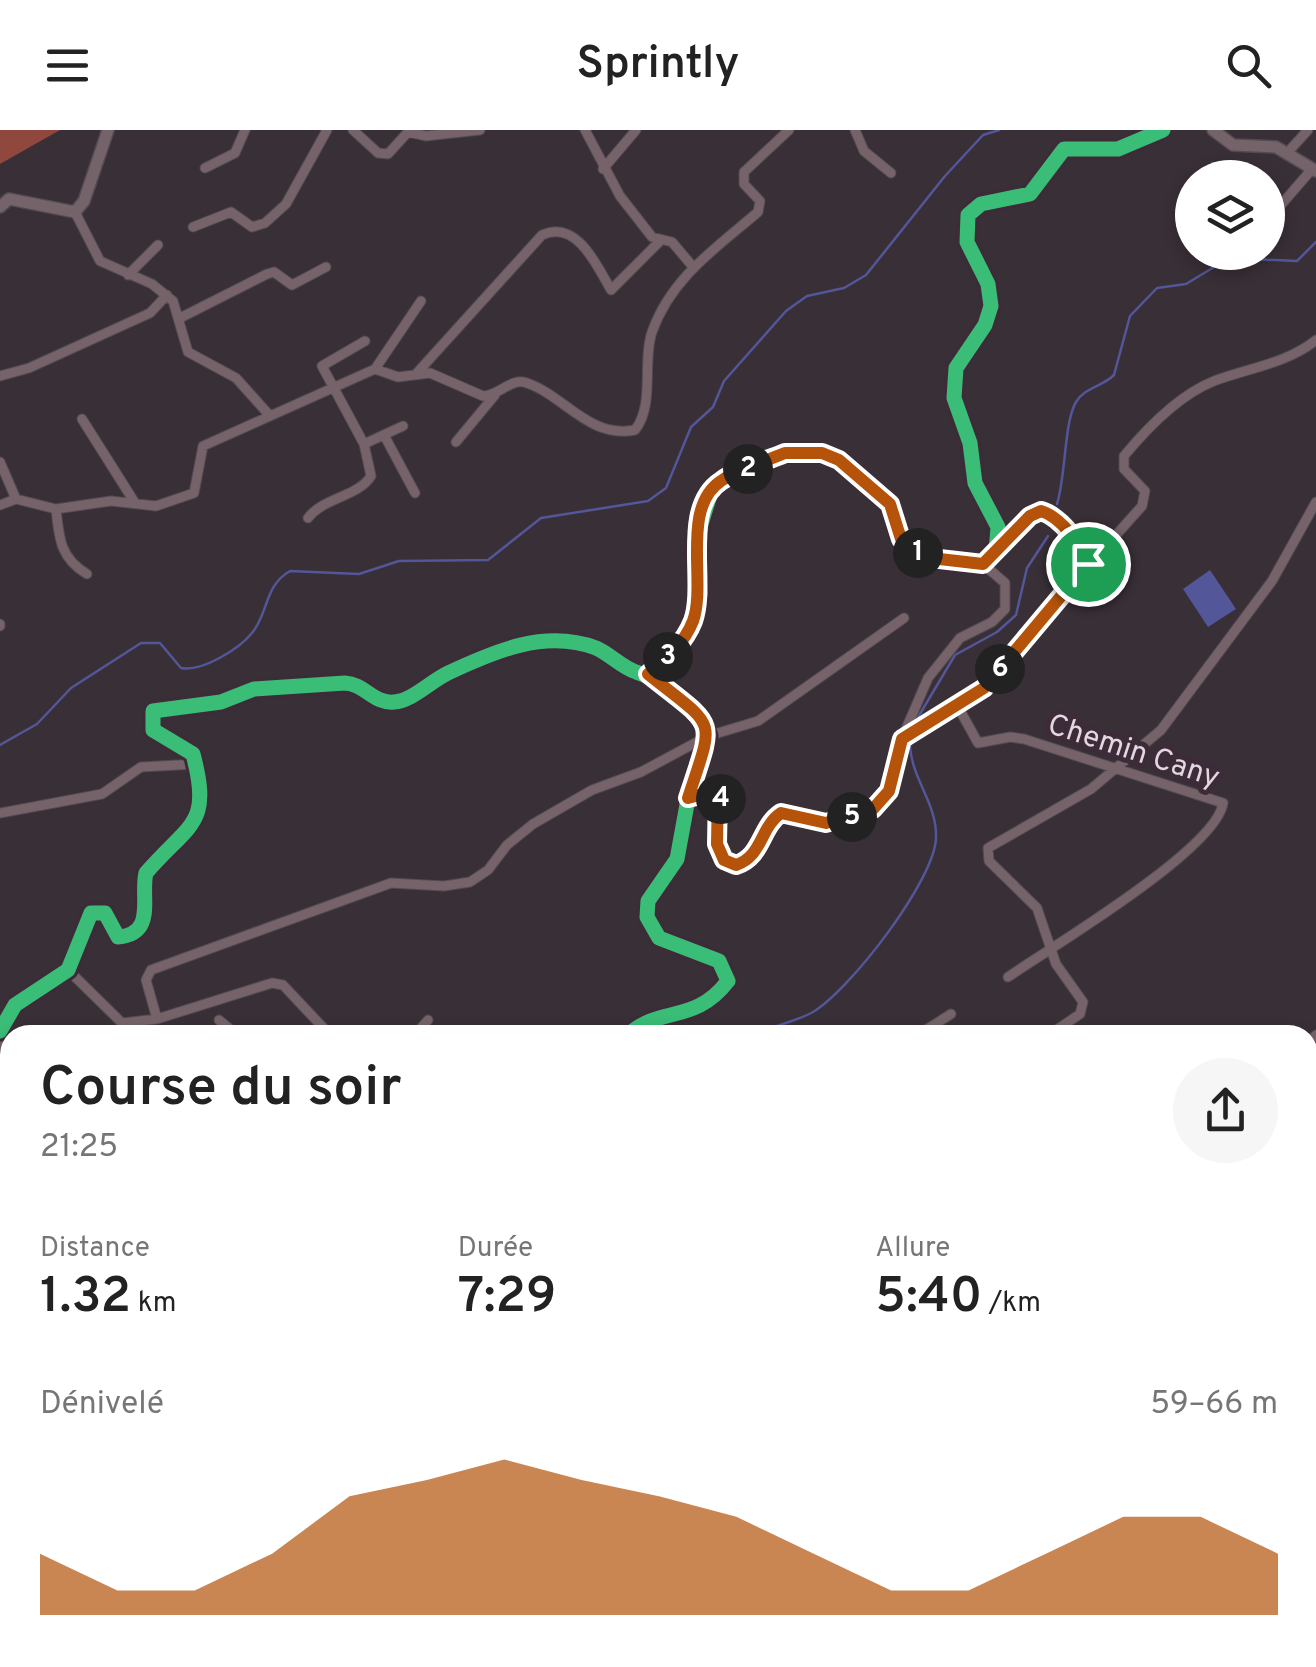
<!DOCTYPE html>
<html lang="fr">
<head>
<meta charset="utf-8">
<style>
	body { margin:0; font-family:Overpass,sans-serif; background:#f6f6f6; color:#222; height:100vh; display:flex; flex-direction:column; font-size:38px; white-space:nowrap }
	* { box-sizing:border-box; margin:0 }
	p { font-size:32px; color:#767676 }
	.icon { flex:none; width:55px; height:55px; fill:none; stroke:currentColor; stroke-width:2; stroke-linecap:round; stroke-linejoin:round }
	.map { position:relative; flex:1; overflow:hidden }
	.sheet { position:absolute; left:0px; top:895px; width:1318px; height:642px; display:flex; flex-direction:column; background:#fff; border-radius:30px 30px 0 0; box-shadow:0 5px 15px #0003 }
	.sheet>* { flex:none }
	.fabs { position:absolute; left:1175px; top:30px; display:grid; gap:20px }
	.fabs a { display:grid; place-items:center; width:110px; height:110px; border-radius:50%; background:#fff; box-shadow:0 5px 15px #0003; font-size:50px }
	.pin { position:absolute; display:grid; place-items:center; width:85px; height:85px; color:#fff; margin:-42px; border:5px solid #fff; border-radius:50%; box-shadow:0 2px 10px #0007 }
	.km { position:absolute; width:50px; height:50px; margin:-25px; border-radius:50%; background:#222; color:#fff; font-size:28px; line-height:50px; text-align:center }
	.round { display:grid; place-items:center; flex:none; width:105px; height:105px; border-radius:52px; background:#f6f6f6 }
	.overview { display:flex; align-items:center; justify-content:space-between; height:170px; padding:0 40px }
	h1 { font-size:55px; font-weight:600; line-height:75px }
	.figures { display:grid; grid-template-columns:repeat(3,1fr); gap:15px; height:170px; padding:10px 40px }
	.figures div { display:grid; align-content:center }
	.figures b { font-size:50px; font-weight:600 }
	.figures small { font-size:28px; font-weight:400 }
	.figures p { font-size:28px }
	.chart { height:280px; padding:20px 40px }
	.chart p { display:flex; justify-content:space-between }
	.chart svg { width:100%; height:180px; margin-top:10px; fill:#b45309; opacity:.7 }
	header { display:flex; justify-content:space-between; align-items:center; height:130px; padding:0 40px; background:#fff; font-size:45px; font-weight:600 }
	.map>svg:first-child { display:block }
	.green { fill:#6e3933 }
	.forest { fill:#90473e }
	.water { fill:#535698 }
	.lines { fill:none; stroke-linecap:round; stroke-linejoin:round }
	.stream { stroke:#535698; stroke-width:2.5 }
	.minor-casing { stroke:#534b51; stroke-width:11 }
	.major-casing { stroke:#534b51; stroke-width:14 }
	.minor { stroke:#756369; stroke-width:9 }
	.major { stroke:#75636a; stroke-width:11 }
	.cycleway-casing { stroke:#3d2b39; stroke-width:21 }
	.cycleway { stroke:#3abd76; stroke-width:15 }
	.route-casing { stroke:#fff; stroke-width:20 }
	.route { stroke:#b45309; stroke-width:12 }
	.labels { text-anchor:middle; stroke-width:10; stroke-linejoin:round; paint-order:stroke }
	.street-label { font-size:30px; fill:#e3d7e0; stroke:#3d2b39 }
</style>
</head>
<body>
<header><svg class="icon" aria-label="menu" viewBox="0 0 24 24"><path d="M4 6h16M4 12h16M4 18h16"/></svg>Sprintly<svg class="icon" aria-label="search" viewBox="0 0 24 24"><circle cx="10" cy="10" r="6"/><path d="M15 15l6 6"/></svg></header>
<div class="map">
<svg width="1316" height="1537" viewBox="0 0 1316 1537">
	<rect width="100%" height="100%" fill="#392f37"/>
	<path class="green" d="M10,1380V1528H72L73,1537H0V1387Z"/>
	<path class="forest" d="M0,0H60L0,34Z"/>
	<path class="water" d="M1210,440L1236,479L1208,497L1183,459Z"/>
	<g class="lines">
		<path class="stream" d="M1057,374C1066,346 1064,292 1076,272C1085,257 1102,257 1114,245L1130,186L1157,158L1186,154L1229,128L1297,131L1316,112
			M917,589L955,525L997,502L1016,485L1027,438L1048,406
			M0,615L37,594L71,558L141,513H160L181,538C202,542 239,519 252,503C269,482 264,456 290,441L359,444L399,431L488,430L541,388L648,371L666,358L691,297L713,277L724,251L786,181L807,166L844,158L866,145L945,46L983,5L999,0
			M756,905C774,895 795,892 813,882C849,861 936,749 936,707C937,672 909,646 910,611
			M0,1327L10,1332"/>
		<defs>
			<path id="minor" d="M353,0L378,23L388,24L408,2L426,6L480,0
				M585,0L620,66L652,107L672,112L694,138
				M855,0L864,21L891,43
				M1288,22L1308,0
				M205,38L235,23L245,0
				M603,39L636,0
				M75,82L100,131L152,154L173,171L188,222L236,248L270,286
				M1268,90L1312,39
				M193,97L231,82L252,97L265,93L286,74L327,0
				M1238,123V122
				M128,145L158,115
				M180,188L267,144L274,142L292,155L326,137
				M375,239L421,171
				M416,244L542,105C577,89 597,136 611,160L660,111
				M0,246L29,238L150,183L167,165
				M82,289L135,373
				M384,305L415,363
				M456,312L495,265
				M364,314L403,296
				M0,332L16,369L56,379L111,371L156,376L194,363L203,316L375,239L398,247L430,243L483,266C499,266 511,247 527,253C565,266 589,309 635,300C655,275 642,232 652,202C671,148 716,118 758,82L760,71L744,54V42L789,0
				M0,375L16,369
				M56,379C59,408 60,428 87,444
				M308,388C324,367 358,367 371,346L364,314L322,236L365,211
				M999,416L1029,386L1044,381L1084,422L1088,433
				M0,494V496
				M648,544L681,511L694,488L700,464L695,413L711,362L721,350L785,323H822L839,330L890,375L901,409L923,427L978,435L996,422L998,397L975,353L970,313L954,268L956,238L985,195L991,176L988,154L967,112L968,85L981,74L1030,64L1064,19H1118L1163,0
				M957,575L978,613L1010,607L1024,609L1223,673C1217,719 1050,818 1008,847
				M906,605L990,553L1033,498L1142,376L1145,361L1124,339V326C1148,297 1179,265 1214,251C1248,238 1286,234 1316,210
				M688,669L718,660L717,714L724,730L736,735L755,723L781,683L827,693L878,675L893,651L900,613L928,548L960,508L992,492L1005,479V453L983,434
				M0,683L102,664L141,637L196,634
				M68,840L122,893L157,889L272,853L283,855L330,905
				M157,889L146,850L151,840L391,753L444,756L470,752L488,740L507,715L533,694L592,660L641,642L708,606L758,591L904,488
				M219,890L237,905
				M0,901L15,875L68,840L91,783H105L118,807C157,804 140,766 146,743C190,692 212,696 193,624L153,600V581L221,572L254,559L345,553C365,554 373,574 394,572C412,571 431,551 448,543C495,521 545,499 596,518C610,524 621,537 636,542C663,550 700,578 708,606L688,669L677,729L648,771L647,787L659,808L719,831L728,851C694,895 661,875 628,905
				M415,905L428,890
				M918,905L951,884
				M1049,905L1080,884L1083,872L1056,834L1037,778L989,731L988,718L1091,659L1161,600L1272,451L1316,372
				M0,912L10,920
				M1308,913L1316,905
				M0,1090L10,1098
				M1308,1114L1316,1102
				M0,1130L10,1131
				M1308,1223L1316,1217
				M1308,1325L1316,1320
				M0,1365H10
				M440,1528L443,1537
				M1195,1528L1205,1536
				M473,1537L480,1528
				M699,1537L700,1528
				M718,1537L725,1528
				M1028,1537L1040,1528"/>
			<path id="major" d="M1213,0L1233,15L1276,17L1316,41
				M0,77L9,69L75,82L84,71L108,0
				M0,1264L10,1266
				M80,1528L81,1537"/>
		</defs>
		<use href="#minor" class="minor-casing"/>
		<use href="#major" class="major-casing"/>
		<use href="#minor" class="minor"/>
		<use href="#major" class="major"/>
		<defs>
			<path id="cycleway" d="M648,544L681,511L694,488L700,464L695,413L711,362L721,350L785,323H822L839,330L890,375L901,409L923,427L978,435L996,422L998,397L975,353L970,313L954,268L956,238L985,195L991,176L988,154L967,112L968,85L981,74L1030,64L1064,19H1118L1163,0
				M0,901L15,875L68,840L91,783H105L118,807C157,804 140,766 146,743C190,692 212,696 193,624L153,600V581L221,572L254,559L345,553C365,554 373,574 394,572C412,571 431,551 448,543C495,521 545,499 596,518C610,524 621,537 636,542C663,550 700,578 708,606L688,669L677,729L648,771L647,787L659,808L719,831L728,851C694,895 661,875 628,905"/>
		</defs>
		<use href="#cycleway" class="cycleway-casing"/>
		<use href="#cycleway" class="cycleway"/>
	</g>
	<g class="lines">
		<defs>
			<path id="route" d="M785,323H822L839,330L890,374L901,409L922,427L983,434L1030,386L1041,381C1059,386 1083,415 1088,434L984,558L902,609L889,661L873,679L826,693L781,683C760,697 763,726 736,735L724,730L717,714L718,660L688,668C715,585 718,600 648,544C666,529 684,514 693,491C707,453 680,378 721,351C739,338 764,332 785,323Z"/>
		</defs>
		<use href="#route" class="route-casing"/>
		<use href="#route" class="route"/>
	</g>
	<g class="labels">
		<g class="street-label">
			<text transform="translate(1134 620) rotate(18)" y="10">Chemin Cany</text>
		</g>
	</g>
</svg>
<div class="fabs">
<a><svg class="icon" aria-label="layers" viewBox="0 0 24 24"><path d="M12 4l9 5-9 5-9-5zM3 14l9 5 9-5"/></svg></a>
</div>
<div class="pin" style="left:1088px;top:434px;background:#1e9e55"><svg class="icon" aria-label="arrive" viewBox="0 0 24 24"><path d="M6 21V4h12l-3 4 3 4H6"/></svg></div>
<b class="km" style="left:918px;top:423px">1</b>
<b class="km" style="left:748px;top:339px">2</b>
<b class="km" style="left:668px;top:527px">3</b>
<b class="km" style="left:721px;top:669px">4</b>
<b class="km" style="left:852px;top:687px">5</b>
<b class="km" style="left:1000px;top:539px">6</b>
<section class="sheet">
<div class="overview"><div><h1>Course du soir</h1><p>21:25</p></div><a class="round"><svg class="icon" aria-label="share" viewBox="0 0 24 24"><path d="M12 15V3M7 8l5-5 5 5M5 13v7h14v-7"/></svg></a></div>
<div class="figures">
<div><p>Distance</p><b>1.32<small> km</small></b></div>
<div><p>Durée</p><b>7:29</b></div>
<div><p>Allure</p><b>5:40<small> /km</small></b></div>
</div>
<div class="chart"><p><span>Dénivelé</span>59–66 m</p>
<svg viewBox="0 0 160 44" preserveAspectRatio="none"><path d="M0 44V29L10 38L20 38L30 29L40 15L50 11L60 6L70 11L80 15L90 20L100 29L110 38L120 38L130 29L140 20L150 20L160 29V44z"/></svg>
</div>
</section>
</div>
</body>
</html>
